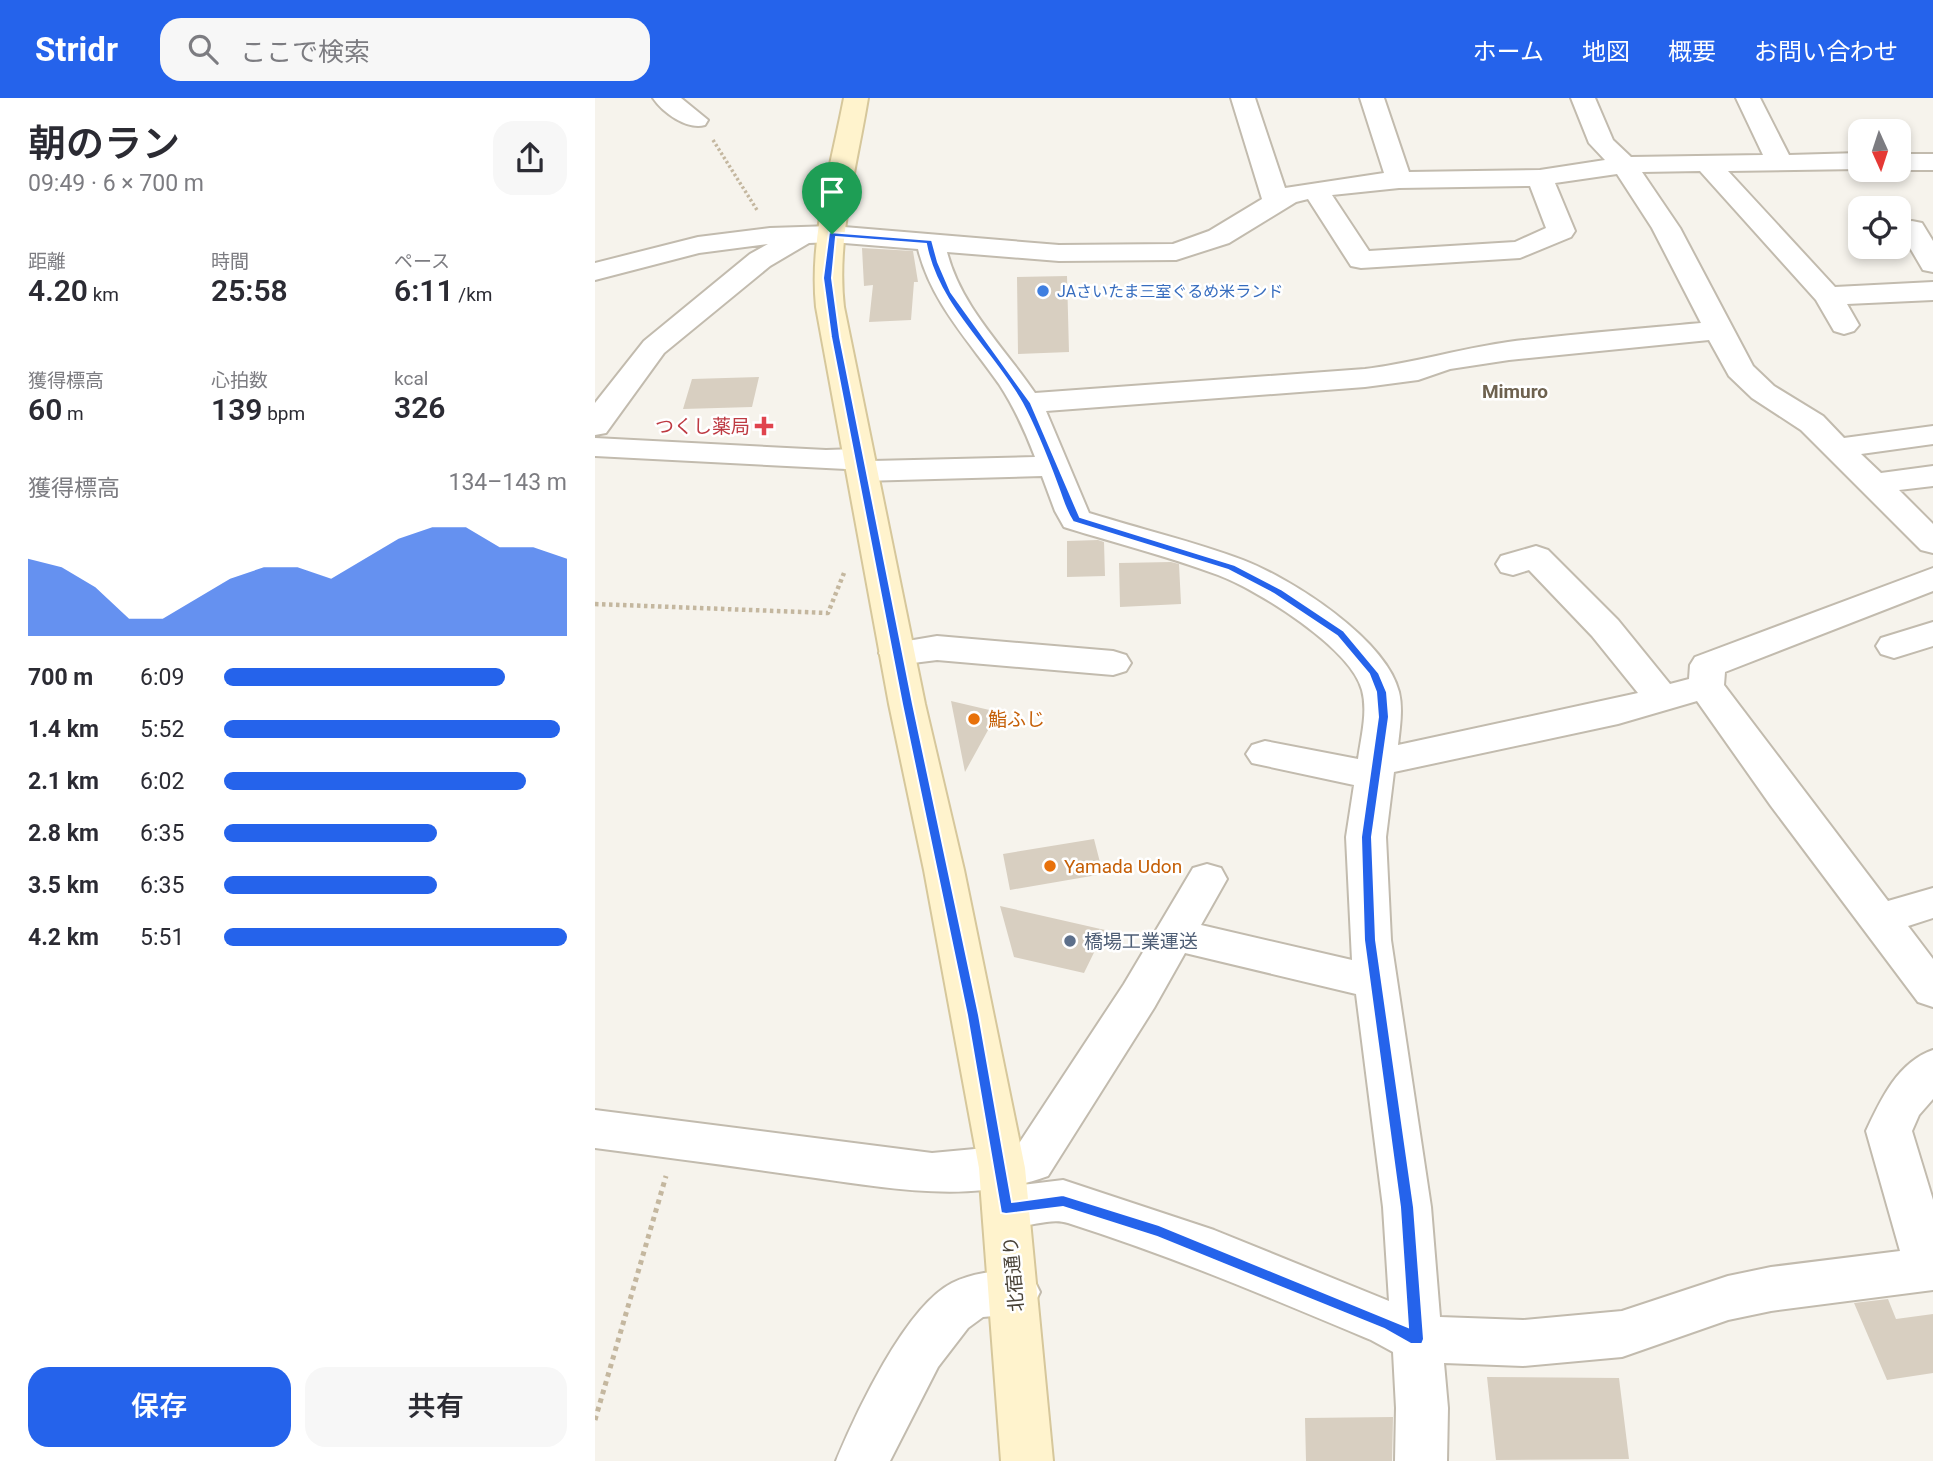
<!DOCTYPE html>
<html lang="ja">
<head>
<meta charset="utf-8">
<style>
	body { margin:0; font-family:Roboto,"Noto Sans JP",sans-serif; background:#f7f7f7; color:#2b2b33; height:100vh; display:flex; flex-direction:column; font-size:26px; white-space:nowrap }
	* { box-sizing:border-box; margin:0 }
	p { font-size:23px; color:#7c7c81 }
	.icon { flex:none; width:38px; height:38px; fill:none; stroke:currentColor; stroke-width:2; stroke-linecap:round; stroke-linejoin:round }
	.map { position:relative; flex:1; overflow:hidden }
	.panel { display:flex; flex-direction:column; background:#fff; width:595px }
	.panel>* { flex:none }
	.needle { width:46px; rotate:177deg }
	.tools { position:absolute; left:1253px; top:21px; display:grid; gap:14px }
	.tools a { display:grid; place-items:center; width:63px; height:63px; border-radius:14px; background:#fff; box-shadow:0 4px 10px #0003; font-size:35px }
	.pin { position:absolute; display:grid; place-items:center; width:60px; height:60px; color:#fff; margin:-72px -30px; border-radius:50% 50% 50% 0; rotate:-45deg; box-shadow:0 0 7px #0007 }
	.pin .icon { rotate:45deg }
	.round { display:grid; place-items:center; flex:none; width:74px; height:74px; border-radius:21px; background:#f7f7f7 }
	.overview { display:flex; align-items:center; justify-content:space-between; height:119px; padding:0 28px }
	h1 { font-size:38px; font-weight:600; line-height:52px }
	.figures { display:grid; grid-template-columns:repeat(3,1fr); gap:10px; height:119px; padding:7px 28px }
	.figures div { display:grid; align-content:center }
	.figures b { font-size:30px; font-weight:600 }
	.figures small { font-size:19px; font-weight:400 }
	.figures p { font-size:19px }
	.chart { height:196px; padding:14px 28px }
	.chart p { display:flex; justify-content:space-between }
	.chart svg { width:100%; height:126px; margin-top:7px; fill:#2563eb; opacity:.7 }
	.action { display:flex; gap:14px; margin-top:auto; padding:14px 28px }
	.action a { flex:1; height:80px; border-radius:21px; background:#2563eb; color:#fff; font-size:28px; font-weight:600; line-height:80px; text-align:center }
	.action a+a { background:#f7f7f7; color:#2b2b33 }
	ul { padding:0 28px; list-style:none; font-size:23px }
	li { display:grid; grid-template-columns:112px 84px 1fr; align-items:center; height:52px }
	li i { height:18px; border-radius:9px; background:#2563eb }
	header { display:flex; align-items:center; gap:42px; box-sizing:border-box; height:98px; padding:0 35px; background:#2563eb; color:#fff }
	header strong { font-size:33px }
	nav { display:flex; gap:38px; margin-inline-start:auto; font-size:24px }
	.search { width:490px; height:63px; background:#f7f7f7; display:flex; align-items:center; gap:18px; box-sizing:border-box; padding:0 24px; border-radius:21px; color:#7c7c81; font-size:26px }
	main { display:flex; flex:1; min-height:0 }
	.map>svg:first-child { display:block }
	.building { fill:#d8cfc1 }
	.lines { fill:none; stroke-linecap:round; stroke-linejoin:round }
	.street-casing { stroke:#c2bbae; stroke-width:4 }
	.secondary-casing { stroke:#d6c79b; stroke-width:4 }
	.path-far2 { stroke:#c4b79f; stroke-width:3.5; stroke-dasharray:2.5 2.5; stroke-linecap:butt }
	.path-far1 { stroke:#c4b79f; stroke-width:4.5; stroke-dasharray:3.5 3.5; stroke-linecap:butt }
	.path { stroke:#c4b79f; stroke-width:5; stroke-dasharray:4.5 4.5; stroke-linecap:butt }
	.street { fill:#fff; fill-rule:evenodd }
	.secondary { fill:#fff3cd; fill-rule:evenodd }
	.route { fill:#2563eb; stroke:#fff; stroke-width:2; fill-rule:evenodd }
	.shop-dot { fill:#3f7fe0; stroke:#fff; stroke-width:2.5 }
	.health-dot { fill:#e0444e; stroke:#fff; stroke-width:2.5 }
	.food-dot { fill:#e8710a; stroke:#fff; stroke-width:2.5 }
	.service-dot { fill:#5c6f8a; stroke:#fff; stroke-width:2.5 }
	.labels { text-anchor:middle; stroke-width:5; stroke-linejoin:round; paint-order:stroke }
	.far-shop-label { font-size:16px; fill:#366cbe; stroke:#fff; text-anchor:start }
	.far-quarter-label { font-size:19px; font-weight:bold; fill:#6e6250; stroke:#fff }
	.health-label { font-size:19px; fill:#be3a42; stroke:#fff; text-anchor:end }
	.food-label { font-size:19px; fill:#c56008; stroke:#fff; text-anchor:start }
	.service-label { font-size:19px; fill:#4e5e75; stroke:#fff; text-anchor:start }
	.street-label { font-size:19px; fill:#4b4439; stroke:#fff }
</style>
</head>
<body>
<header>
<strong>Stridr</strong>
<div class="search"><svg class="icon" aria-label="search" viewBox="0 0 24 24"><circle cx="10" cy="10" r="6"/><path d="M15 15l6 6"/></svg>ここで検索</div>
<nav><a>ホーム</a><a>地図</a><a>概要</a><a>お問い合わせ</a></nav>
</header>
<main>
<section class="panel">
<div class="overview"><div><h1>朝のラン</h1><p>09:49 · 6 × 700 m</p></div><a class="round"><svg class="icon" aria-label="share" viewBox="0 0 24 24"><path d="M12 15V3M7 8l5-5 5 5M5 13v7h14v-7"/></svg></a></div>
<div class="figures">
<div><p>距離</p><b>4.20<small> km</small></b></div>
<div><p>時間</p><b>25:58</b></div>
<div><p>ペース</p><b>6:11<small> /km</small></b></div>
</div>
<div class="figures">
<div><p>獲得標高</p><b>60<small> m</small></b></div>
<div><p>心拍数</p><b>139<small> bpm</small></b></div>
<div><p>kcal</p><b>326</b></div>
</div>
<div class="chart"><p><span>獲得標高</span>134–143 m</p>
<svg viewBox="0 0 160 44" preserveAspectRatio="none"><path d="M0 44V17L10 20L20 27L30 38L40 38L50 31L60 24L70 20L80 20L90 24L100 17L110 10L120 6L130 6L140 13L150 13L160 17V44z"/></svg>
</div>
<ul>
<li><b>700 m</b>6:09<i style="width:82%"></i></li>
<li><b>1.4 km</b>5:52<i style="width:98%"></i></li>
<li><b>2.1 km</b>6:02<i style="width:88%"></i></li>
<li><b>2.8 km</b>6:35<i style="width:62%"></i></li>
<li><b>3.5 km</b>6:35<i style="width:62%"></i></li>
<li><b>4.2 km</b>5:51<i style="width:100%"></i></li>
</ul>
<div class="action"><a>保存</a><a>共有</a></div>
</section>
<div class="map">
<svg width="1338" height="1363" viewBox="0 0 1338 1363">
	<rect width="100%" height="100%" fill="#f6f3ec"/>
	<path class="building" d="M267,150L318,153L323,184H319L316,222L274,224L278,187L269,188Z
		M472,178L474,254L423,256L422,179Z
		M164,279L157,309L88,311L97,281Z
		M503,442L509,444L510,478L472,479V443Z
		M576,464L584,466L586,506L525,509L524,465Z
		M356,603L403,614L370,674Z
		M499,741L508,776L415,792L408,756Z
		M405,808L510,832L489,875L419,859Z
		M1293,1201L1301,1221L1338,1216V1275L1292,1282L1259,1205Z
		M892,1279L1024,1280L1034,1361L901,1362Z
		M798,1319L797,1363H711L710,1320Z"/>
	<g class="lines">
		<defs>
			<path id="street" d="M58,0H86L113,22L110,27C92,32 68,15 58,0Z
				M636,0H660L690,90L789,75L765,0H789L814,74L945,72L1010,62L994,45L976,0H1000L1018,42L1036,59L1168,57L1141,0H1165L1194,57L1265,55V71L1133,73L1240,189L1338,184V202L1252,206L1264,227L1259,233L1249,236L1239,233L1221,202L1105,73L1047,74L1085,130L1158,268L1179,288L1228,318L1249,340L1338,328V346L1266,356L1286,375L1338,368V388L1304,392L1338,426V455L1326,452L1206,332L1157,300L1134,278L1114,242L914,262L855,271L823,282L770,289L451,313L494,415C545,431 598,443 648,462C697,481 791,541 804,594C808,611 805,629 803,647L1043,595L997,538L934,472L918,477L906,474L901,466L906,458L941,448L953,452L1023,522L1075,586L1094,581L1095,567L1100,559L1338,470V493L1130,574L1129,587L1293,803L1338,790V820L1313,828L1338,861V909L1323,904L1176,708L1102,603L1023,626L799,674L791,739L796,842L836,1109L845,1219L928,1222L1027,1213L1133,1178L1176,1169L1305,1153L1271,1033C1286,1001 1303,964 1338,952V1001L1324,1017L1317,1033L1338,1102V1192L1176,1213L1133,1222L1027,1259L928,1268L849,1265L853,1310L852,1363H800L801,1310L798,1254L776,1242C676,1200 577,1158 473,1125C450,1118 425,1136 394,1125L387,1110L394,1095L411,1089L468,1082L619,1132L794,1203L788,1109L761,896L590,855L559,910L453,1078C373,1107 288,1089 206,1078C137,1068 69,1059 0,1050V1012L337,1055L423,1047L529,886L598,770L612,766L626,770L632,781L606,827L757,862L751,739L759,687L657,665L651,656L657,647L670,643L763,661C766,639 773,614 767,592C756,550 663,492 623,477C573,458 520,445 469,429L460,413L447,378L266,383L255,380L251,371L0,358V340L231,352L263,351L274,354L277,363L440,359C430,333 419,309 404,286C374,243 336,204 323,151L237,144L214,145L175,168L69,255L11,335L0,337V305L49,243L155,156L173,146L104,155L0,182V165L103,139L175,130L237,128L464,147L578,146L614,133L667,101ZM1022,76L1057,130L1106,225C1042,231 977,236 913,244C864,251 818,265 770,271L440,295C409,249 366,209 352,154L464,163L581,162L634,145L701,104L713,101L756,168L766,170L925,160L976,139L980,133L960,85ZM935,88L951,130L920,144L774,153L737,97L804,90Z
				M1304,56H1338V72H1304Z
				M1317,123L1327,125L1338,143V174L1328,172L1304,131L1307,125Z
				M1338,524V548L1299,560L1286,556L1281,548L1286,540Z
				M342,538L518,553L531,557L536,565L531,573L518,577L342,562L302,567L289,563L284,555L289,547Z
				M420,1172L437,1178L445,1194L437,1210L420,1216L388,1219L373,1230L343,1269L295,1363H241C261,1315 310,1209 357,1185C377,1175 398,1173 420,1172Z"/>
			<path id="secondary" d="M249,0H273C262,68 241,140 249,209L330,606L369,772L430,1070L458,1363H406L384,1070L329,772L294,606L221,209C214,140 236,68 249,0Z"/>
		</defs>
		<use href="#street" class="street-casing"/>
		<use href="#secondary" class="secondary-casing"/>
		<path class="path-far2" d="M118,42L162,112"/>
		<path class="path-far1" d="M0,506L233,515L249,475"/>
		<path class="path" d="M0,1322L71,1078"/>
		<use href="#street" class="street"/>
		<use href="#secondary" class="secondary"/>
	</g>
	<path class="route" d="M234,134L337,142L343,164L356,194L436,305L485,419L640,467L686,491L749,533L784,575L792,594L794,619L777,739L781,842L819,1109L829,1241L827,1246H816L789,1231L562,1139L468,1109L411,1116L406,1115L372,917L307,606L236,239L228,180ZM241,139L331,146C343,209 397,251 427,305C441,331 453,362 463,389C468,402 470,412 478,424L633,472L679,496L742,538L774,576L781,594L783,619L766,739L769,842L805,1109L813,1229L564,1127L468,1097L417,1104L384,917L318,606L245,239L237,180Z"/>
	<circle class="shop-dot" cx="448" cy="193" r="7"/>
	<path class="health-dot" d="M165.5 317.5h7v7h7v7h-7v7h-7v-7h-7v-7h7z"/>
	<g class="food-dot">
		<circle cx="379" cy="621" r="7"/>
		<circle cx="455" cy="768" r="7"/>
	</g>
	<circle class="service-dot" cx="475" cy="843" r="7"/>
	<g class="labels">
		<g class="far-shop-label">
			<text x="462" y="199">JAさいたま三室ぐるめ米ランド</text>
		</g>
		<g class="far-quarter-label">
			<text x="920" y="300">Mimuro</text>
		</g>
		<g class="health-label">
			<text x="155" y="335">つくし薬局</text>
		</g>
		<g class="food-label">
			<text x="393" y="628">鮨ふじ</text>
			<text x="469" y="775">Yamada Udon</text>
		</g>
		<g class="service-label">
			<text x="489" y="850">橋場工業運送</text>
		</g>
		<g class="street-label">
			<text transform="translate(418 1176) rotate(-95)" y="7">北宿通り</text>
		</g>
	</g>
</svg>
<div class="tools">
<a><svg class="needle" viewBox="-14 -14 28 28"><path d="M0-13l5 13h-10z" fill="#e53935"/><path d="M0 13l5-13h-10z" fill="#7c7c81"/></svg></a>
<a><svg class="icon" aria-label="locate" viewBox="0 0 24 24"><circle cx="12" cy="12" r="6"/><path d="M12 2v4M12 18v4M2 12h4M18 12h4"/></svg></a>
</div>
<div class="pin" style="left:237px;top:136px;background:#1e9e55"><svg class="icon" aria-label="arrive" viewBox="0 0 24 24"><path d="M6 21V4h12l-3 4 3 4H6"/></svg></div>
</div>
</main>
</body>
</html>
